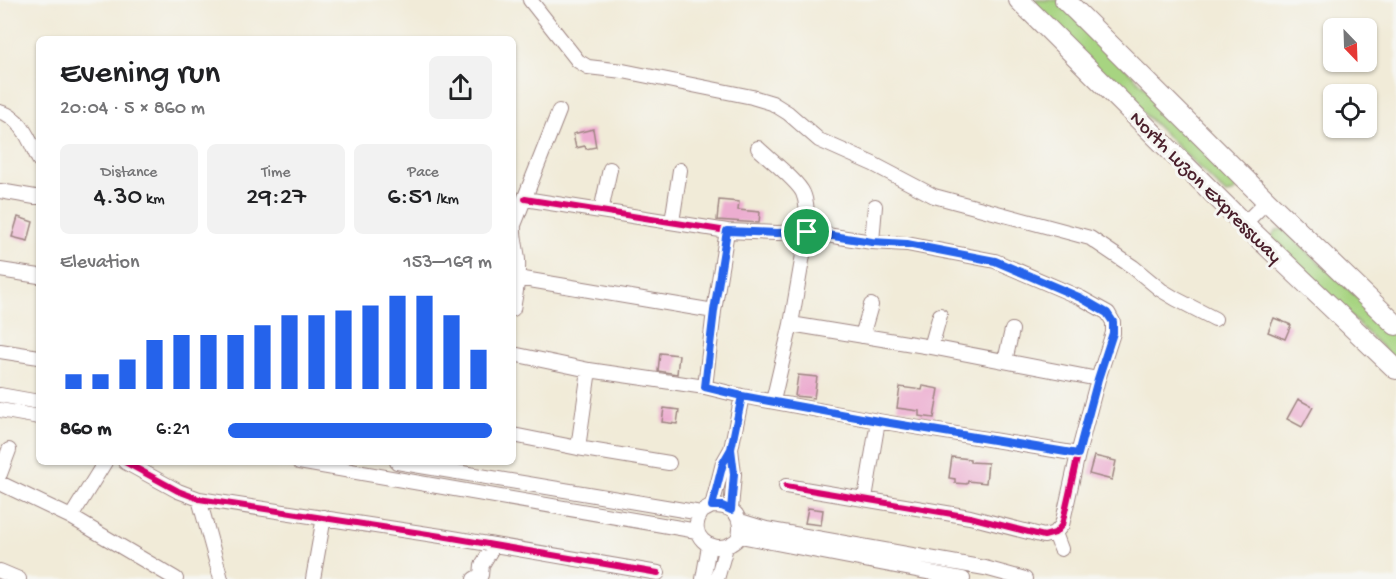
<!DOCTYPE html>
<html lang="en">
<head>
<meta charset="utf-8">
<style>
	body { margin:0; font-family:"Gochi Hand",sans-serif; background:#f2f2f2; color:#202124; height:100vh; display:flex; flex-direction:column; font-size:22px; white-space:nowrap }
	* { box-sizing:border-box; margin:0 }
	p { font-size:20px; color:#757577 }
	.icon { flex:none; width:33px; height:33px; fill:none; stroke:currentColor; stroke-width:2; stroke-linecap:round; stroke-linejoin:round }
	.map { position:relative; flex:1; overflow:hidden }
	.side { position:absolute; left:36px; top:36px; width:480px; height:429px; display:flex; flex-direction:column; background:#fff; border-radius:9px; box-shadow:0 2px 4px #0004 }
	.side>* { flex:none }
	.needle { width:39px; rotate:157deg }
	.tools { position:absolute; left:1323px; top:18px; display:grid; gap:12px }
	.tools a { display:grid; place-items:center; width:54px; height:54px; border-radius:9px; background:#fff; box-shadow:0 2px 4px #0004; font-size:30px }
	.pin { position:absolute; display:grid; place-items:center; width:51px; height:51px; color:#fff; margin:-26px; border:3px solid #fff; border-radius:50%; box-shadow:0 2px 6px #0007 }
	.round { display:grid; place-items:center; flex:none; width:63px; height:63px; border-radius:9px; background:#f2f2f2 }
	.headline { display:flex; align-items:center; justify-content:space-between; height:102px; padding:0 24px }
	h1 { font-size:33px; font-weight:600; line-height:45px }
	.stats { display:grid; grid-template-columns:repeat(3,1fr); gap:9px; height:102px; padding:6px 24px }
	.stats div { display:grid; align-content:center; border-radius:9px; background:#f2f2f2; text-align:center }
	.stats b { font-size:26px; font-weight:600 }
	.stats small { font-size:16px; font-weight:400 }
	.stats p { font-size:16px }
	.chart { height:168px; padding:12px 24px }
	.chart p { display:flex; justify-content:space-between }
	.chart svg { width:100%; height:108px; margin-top:6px; stroke:#2563eb; stroke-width:6 }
	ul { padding:0 24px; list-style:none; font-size:20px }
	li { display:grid; grid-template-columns:96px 72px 1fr; align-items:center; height:45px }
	li i { height:15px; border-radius:8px; background:#2563eb }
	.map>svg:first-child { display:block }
	.green { fill:#a7d481; stroke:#787a56; stroke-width:1.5 }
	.building { fill:#ecadd0 }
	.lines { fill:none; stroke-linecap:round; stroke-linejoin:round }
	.minor-casing { stroke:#9e8582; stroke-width:16 }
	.highway-casing { stroke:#9e8582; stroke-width:22 }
	.minor { stroke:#fff; stroke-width:14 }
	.highway { stroke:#fff; stroke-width:20 }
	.cycleway-casing { stroke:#f6f6f2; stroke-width:10 }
	.cycleway { stroke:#d6006c; stroke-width:6 }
	.route-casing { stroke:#fff; stroke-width:12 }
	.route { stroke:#2563eb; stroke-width:8 }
	.labels { text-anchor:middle; stroke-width:6; stroke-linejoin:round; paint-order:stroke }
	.street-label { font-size:20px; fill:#4a1f2b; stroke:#f6f6f2 }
</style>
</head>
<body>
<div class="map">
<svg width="1396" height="579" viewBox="0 0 1396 579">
	<rect width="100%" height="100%" fill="#f6f6f2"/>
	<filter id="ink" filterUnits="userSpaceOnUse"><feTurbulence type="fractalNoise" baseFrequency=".0167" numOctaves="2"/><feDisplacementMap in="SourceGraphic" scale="12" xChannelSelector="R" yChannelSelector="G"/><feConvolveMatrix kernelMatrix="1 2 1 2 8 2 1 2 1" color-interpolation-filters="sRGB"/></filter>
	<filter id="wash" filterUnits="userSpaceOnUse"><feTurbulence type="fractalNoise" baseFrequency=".008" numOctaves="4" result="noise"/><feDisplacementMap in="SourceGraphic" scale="24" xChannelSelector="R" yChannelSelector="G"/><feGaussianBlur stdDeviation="1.35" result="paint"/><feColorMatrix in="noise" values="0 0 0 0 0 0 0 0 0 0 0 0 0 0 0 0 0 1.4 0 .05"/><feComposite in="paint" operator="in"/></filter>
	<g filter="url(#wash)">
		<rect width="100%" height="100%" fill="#f1ebd8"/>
		<path class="green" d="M1028,0H1058L1235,178L1237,185L1236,190L1232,193L1226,194Z
			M1283,229L1396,333V361L1272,239L1273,234L1277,230Z"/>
		<g id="blocks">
			<path class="building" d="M593,129L596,147L586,149L585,146L576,148L573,134Z
				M719,200L739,202L738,210L760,212L759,223L717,220Z
				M18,217L33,222L28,241L12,237Z
				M1274,318L1291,325L1285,339L1268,332Z
				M660,353L679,355L677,374L658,371Z
				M798,375L817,377L814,398L795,396Z
				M923,386L939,389L934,418L919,416V411L897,408L900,387L922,390Z
				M1298,399L1313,407L1302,427L1287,419Z
				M664,408L679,410L677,424L662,422Z
				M1094,456L1116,461L1112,480L1089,474Z
				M952,457L970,459V462L988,463L986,483L968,481L967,484L955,483V479L949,478Z
				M808,508L823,510L821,525L805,523Z"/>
		</g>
	</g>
	<g filter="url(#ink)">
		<use href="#blocks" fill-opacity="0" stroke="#9e8582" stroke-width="1.5"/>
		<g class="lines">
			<defs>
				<path id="minor" d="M530,0L578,61L588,67L623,71L752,97L772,103L788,113L819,140L873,164L934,196L1090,238L1133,267L1161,290L1176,299L1215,319
					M0,112C22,117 30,142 39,160
					M758,148C768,158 798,181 803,193C808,204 807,220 807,232L791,324L773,401
					M0,191L35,197H39
					M525,199L727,231L777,233L807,232L872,242L907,244L995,261L1081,298L1108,313L1113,322V333L1098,379L1078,454L1062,525L1055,533L1044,536L970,517L786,486
					M601,211L610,169
					M672,222L680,170
					M1244,224L1267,201
					M872,242L875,206
					M0,270L39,276
					M518,278L714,311
					M513,309C516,293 519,276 518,260C517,248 513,237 514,225L559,111
					M791,324L931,347L1098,379
					M862,336L871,305
					M931,347L940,315
					M0,351L39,357
					M513,354L589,370L705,387L742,396L878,421L1078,454
					M1005,361L1012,330
					M705,387L714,311L727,231
					M0,395L39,402
					M0,410L39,417
					M513,435L578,448L669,463
					M578,448L589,370
					M125,462L178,491L199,499L441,536L658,573
					M299,462L697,531
					M397,462L701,513
					M0,474L9,450
					M0,483L71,517L176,579
					M865,498L878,421
					M199,499L221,579
					M712,506C729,506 740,511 740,529C740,533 740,534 738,538C736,542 735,541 731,544C710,555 687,534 701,513C703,510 709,508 712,506Z
					M712,506L723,463L731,449L742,396
					M731,509L734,474L731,449
					M71,517L105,462
					M740,521L766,529L985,568L1025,579
					M1055,533L1061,549
					M740,536L963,579
					M0,571L19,579
					M313,579L324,517
					M474,579L481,575L482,565L494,545
					M703,579L709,546
					M717,579L726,547"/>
				<path id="highway" d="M1019,0L1244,224L1396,369
					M1065,0L1267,201L1396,325"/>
			</defs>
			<use href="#minor" class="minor-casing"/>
			<use href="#highway" class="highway-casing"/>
			<use href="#minor" class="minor"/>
			<use href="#highway" class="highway"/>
			<defs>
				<path id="cycleway" d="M525,199L727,231L777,233L807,232L872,242L907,244L995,261L1081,298L1108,313L1113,322V333L1098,379L1078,454L1062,525L1055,533L1044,536L970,517L786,486
					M125,462L178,491L199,499L441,536L658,573"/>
			</defs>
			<use href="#cycleway" class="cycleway-casing"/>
			<use href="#cycleway" class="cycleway"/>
		</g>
	</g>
	<g class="lines" filter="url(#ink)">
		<defs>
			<path id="route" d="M807,232L777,233L727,231L714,311L705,387L742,396L731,449L734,474L731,510L722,506H712L723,463L731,449L742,396L878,421L1078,454L1098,379L1113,333V322L1107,313L1081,298L995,261L907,244L872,242L807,232"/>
		</defs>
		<use href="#route" class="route-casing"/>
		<use href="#route" class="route"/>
	</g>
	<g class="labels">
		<g class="street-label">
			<text transform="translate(1207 186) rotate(45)" y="7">North Luzon Expressway</text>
		</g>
	</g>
</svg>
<div class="tools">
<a><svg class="needle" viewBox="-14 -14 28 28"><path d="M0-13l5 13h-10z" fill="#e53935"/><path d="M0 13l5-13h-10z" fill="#757577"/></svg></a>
<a><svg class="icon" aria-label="locate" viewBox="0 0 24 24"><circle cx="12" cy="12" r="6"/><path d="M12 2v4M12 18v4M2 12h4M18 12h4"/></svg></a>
</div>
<div class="pin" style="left:807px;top:232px;background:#1e9e55"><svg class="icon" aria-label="arrive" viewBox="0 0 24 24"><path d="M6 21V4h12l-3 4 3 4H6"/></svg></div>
<section class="side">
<div class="headline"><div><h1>Evening run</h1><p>20:04 · 5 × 860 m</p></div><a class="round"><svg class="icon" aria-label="share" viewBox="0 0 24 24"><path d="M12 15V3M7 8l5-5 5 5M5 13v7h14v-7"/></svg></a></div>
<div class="stats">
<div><p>Distance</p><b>4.30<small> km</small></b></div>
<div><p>Time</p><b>29:27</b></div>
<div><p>Pace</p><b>6:51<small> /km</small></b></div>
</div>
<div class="chart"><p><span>Elevation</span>153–169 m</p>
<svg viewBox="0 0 160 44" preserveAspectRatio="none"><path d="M5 44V38M15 44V38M25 44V32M35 44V24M45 44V22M55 44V22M65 44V22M75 44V18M85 44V14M95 44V14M105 44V12M115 44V10M125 44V6M135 44V6M145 44V14M155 44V28"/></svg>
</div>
<ul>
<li><b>860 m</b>6:21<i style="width:100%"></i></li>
</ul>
</section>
</div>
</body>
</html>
